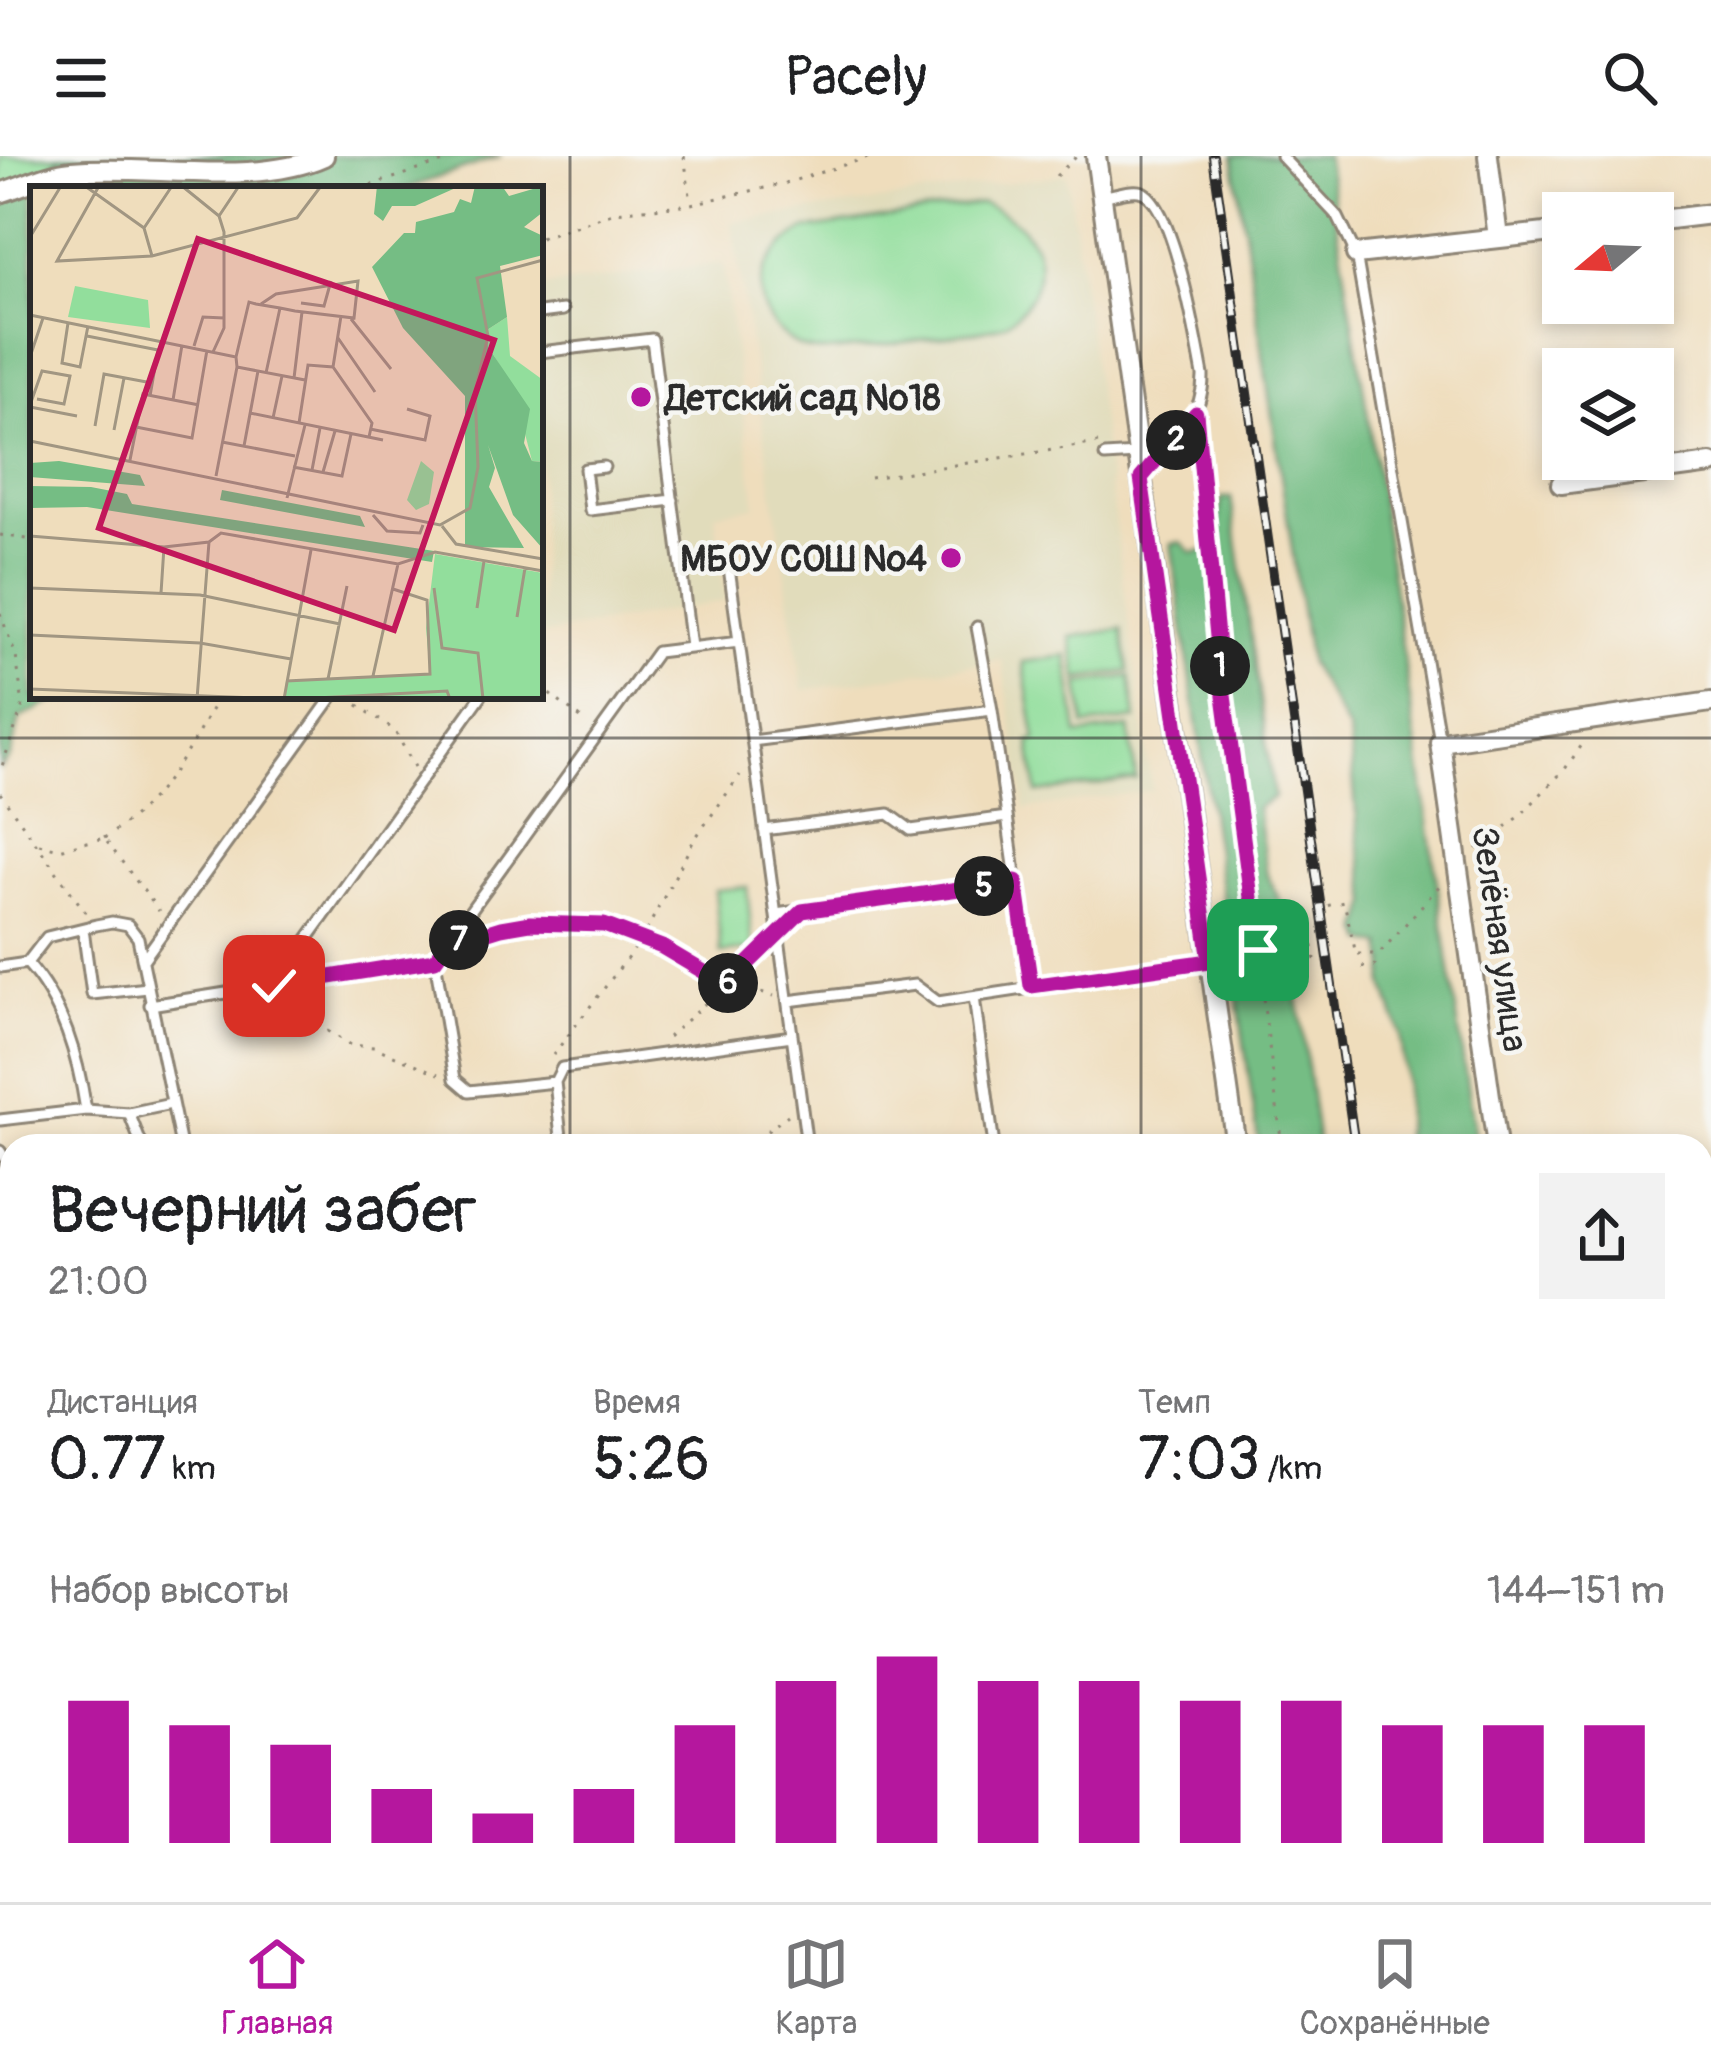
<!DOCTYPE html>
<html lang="ru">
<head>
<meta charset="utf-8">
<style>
	body { margin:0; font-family:Pangolin,sans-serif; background:#f2f2f2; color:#202124; height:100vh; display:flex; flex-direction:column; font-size:45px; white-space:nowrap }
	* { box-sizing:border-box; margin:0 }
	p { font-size:39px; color:#757577 }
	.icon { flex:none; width:66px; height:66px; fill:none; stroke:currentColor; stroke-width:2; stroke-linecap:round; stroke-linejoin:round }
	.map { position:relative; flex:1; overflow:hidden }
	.sheet { position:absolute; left:0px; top:978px; width:1713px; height:768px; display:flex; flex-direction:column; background:#fff; border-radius:36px 36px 0 0; box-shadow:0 6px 18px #0003 }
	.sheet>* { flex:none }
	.needle { width:78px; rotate:251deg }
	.fabs { position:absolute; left:1542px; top:36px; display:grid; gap:24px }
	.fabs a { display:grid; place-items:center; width:132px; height:132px; border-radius:0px; background:#fff; box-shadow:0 6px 18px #0003; font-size:60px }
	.pin { position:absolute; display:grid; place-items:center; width:102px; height:102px; color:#fff; margin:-51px; border-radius:24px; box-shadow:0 6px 18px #0006 }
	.km { position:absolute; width:60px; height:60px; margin:-30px; border-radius:50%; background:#222; color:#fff; font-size:33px; line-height:60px; text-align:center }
	.round { display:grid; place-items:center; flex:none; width:126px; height:126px; border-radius:0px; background:#f2f2f2 }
	.head { display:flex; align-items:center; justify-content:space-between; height:204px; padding:0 48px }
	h1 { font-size:66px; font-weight:600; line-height:90px }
	.figures { display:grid; grid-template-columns:repeat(3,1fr); gap:18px; height:204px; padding:12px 48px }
	.figures div { display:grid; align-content:center }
	.figures b { font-size:60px; font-weight:600 }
	.figures small { font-size:33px; font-weight:400 }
	.figures p { font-size:33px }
	.chart { height:336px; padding:24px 48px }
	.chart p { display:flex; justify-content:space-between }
	.chart svg { width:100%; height:216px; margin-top:12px; stroke:#b5179e; stroke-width:6 }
	header { display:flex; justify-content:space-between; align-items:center; height:156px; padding:0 48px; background:#fff; font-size:54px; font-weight:600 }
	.tabs { display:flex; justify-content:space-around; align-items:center; height:168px; border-top:3px solid #e0e0e0; background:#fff; font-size:33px; color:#757577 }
	.tabs a { display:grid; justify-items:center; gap:6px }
	.tabs .current { color:#b5179e }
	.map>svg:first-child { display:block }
	.built { fill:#e1dcbb }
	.green { fill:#92de9c; stroke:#5e8464; stroke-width:3 }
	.forest { fill:#75bd84; stroke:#507458; stroke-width:3 }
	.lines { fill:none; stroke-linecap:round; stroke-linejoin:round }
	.lane-casing { stroke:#8d8474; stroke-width:15 }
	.street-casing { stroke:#8d8474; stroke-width:24 }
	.secondary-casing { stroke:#8d8474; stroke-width:33 }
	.path { stroke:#8d8474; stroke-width:3; stroke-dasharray:3 9; stroke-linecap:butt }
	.lane { stroke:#fff; stroke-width:9 }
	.street { stroke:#fff; stroke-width:18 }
	.secondary { stroke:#fff; stroke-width:27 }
	.rail-casing { stroke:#2b2b2b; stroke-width:10 }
	.rail { stroke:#f6f6f2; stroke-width:6; stroke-dasharray:18; stroke-linecap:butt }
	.route-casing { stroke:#fff; stroke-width:24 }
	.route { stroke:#b5179e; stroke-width:15 }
	.grid { fill:none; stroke:#2b2b2b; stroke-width:3; stroke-opacity:0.55 }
	.poi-dot { fill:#b5179e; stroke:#f6f6f2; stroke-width:4.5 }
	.labels { text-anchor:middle; stroke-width:9; stroke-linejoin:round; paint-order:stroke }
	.poi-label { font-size:36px; font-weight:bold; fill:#2b2b2b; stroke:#f6f6f2; text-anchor:start }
	.street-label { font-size:36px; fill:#2b2b2b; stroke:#f6f6f2 }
	.inset-road { fill:none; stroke:#a19682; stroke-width:3 }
	.view { fill:#c2185b; fill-opacity:0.15; stroke:#c2185b; stroke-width:6 }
	.inset-edge { fill:none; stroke:#2b2b2b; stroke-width:6 }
</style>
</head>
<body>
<header><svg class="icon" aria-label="menu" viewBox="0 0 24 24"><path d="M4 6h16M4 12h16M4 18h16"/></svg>Pacely<svg class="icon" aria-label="search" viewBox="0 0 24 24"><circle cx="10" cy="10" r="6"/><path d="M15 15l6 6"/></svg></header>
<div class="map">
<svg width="1711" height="1746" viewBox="0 0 1711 1746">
	<rect width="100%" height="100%" fill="#f6f6f2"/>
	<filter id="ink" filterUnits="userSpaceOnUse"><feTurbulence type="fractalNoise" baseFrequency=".00833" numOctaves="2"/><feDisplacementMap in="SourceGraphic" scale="24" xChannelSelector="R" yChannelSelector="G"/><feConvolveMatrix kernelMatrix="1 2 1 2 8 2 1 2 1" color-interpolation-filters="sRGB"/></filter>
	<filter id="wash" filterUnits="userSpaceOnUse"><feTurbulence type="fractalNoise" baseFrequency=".004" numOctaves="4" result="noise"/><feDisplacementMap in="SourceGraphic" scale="48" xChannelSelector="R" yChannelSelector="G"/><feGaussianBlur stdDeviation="2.7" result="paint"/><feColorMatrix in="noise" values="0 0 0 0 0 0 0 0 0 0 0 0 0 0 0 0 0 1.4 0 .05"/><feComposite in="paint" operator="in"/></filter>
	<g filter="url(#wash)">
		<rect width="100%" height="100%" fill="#efddbc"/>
		<path class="built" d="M1067,18L1152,634L1025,653L1002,504L803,534L732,66Z
			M723,107L756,350L715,357L725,445L540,479V131Z"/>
		<path class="green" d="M0,0H60L43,23L0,37Z
			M982,47C1021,62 1053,94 1032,138C1025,151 1013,165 999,170C982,176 834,197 816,195C790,192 763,166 761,140C758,109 780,88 804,74Z
			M1122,473L1129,515L1078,523L1071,481Z
			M1067,500L1078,579L1129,572L1136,623L1037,637L1030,586L1036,584L1023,506Z
			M1130,520L1136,563L1085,570L1079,528Z
			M747,731L753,794L721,797L715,734Z"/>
		<path class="forest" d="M60,0H501L404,33H33V540H64L20,562L10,601L0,612V37L43,23Z
			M1233,0H1326L1369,267L1476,990H1404L1405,928L1400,877L1384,828L1386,808L1383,789L1366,786L1361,773L1369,746L1359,687L1349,576L1309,507Z
			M1222,342H1231L1274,641L1257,652L1267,719L1286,757L1318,990H1259L1171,388L1181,386L1193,397L1213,393Z
			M1494,1734H1596L1598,1746H1497Z"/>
	</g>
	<g filter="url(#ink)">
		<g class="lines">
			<defs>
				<path id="lane" d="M1281,0L1338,61L1356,98L1440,586
					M1102,41C1112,39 1129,33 1139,35C1173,41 1197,187 1203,219C1204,262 1172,289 1144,318
					M540,157L563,154
					M540,196L652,183L691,491
					M1105,300L1136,298
					M604,311L585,313L590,354L673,344
					M728,404L807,990
					M977,471L992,554
					M739,486L657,496L435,804L455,923L469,935L555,926L562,912L792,880
					M752,585L992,554L1031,830
					M764,674L889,658L911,674L1007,661
					M776,758L1016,725
					M83,773L92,838L148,832
					M143,804L333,540
					M27,807C63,847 78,901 86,954
					M0,811L27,807L47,781L96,769L112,766L128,769L138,782L181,990
					M274,830L481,540
					M974,841L994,990
					M788,845L915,829L938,846L1210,805
					M150,849L435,804
					M555,926L562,990
					M129,957L171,948
					M0,964L86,954L129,957L142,990
					M0,995L12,1014
					M848,1734L850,1746
					M919,1734L921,1746
					M743,1746L818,1734
					M1005,1746L1090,1734"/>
				<path id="street" d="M1096,0L1236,990
					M1488,0L1498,82
					M0,37C23,30 48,17 72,15C147,8 256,31 324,0
					M1653,65L1711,58
					M1356,98L1563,75
					M1561,328L1711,308
					M1497,990L1440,586L1711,546
					M1701,1099L1711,1095
					M1701,1364L1711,1361
					M1701,1409L1711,1443
					M0,1588L12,1584
					M0,1689L12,1707
					M30,1734L38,1746
					M1295,1734L1296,1746"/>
				<path id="secondary" d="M601,1734L603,1746"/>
			</defs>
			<use href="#lane" class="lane-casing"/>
			<use href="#street" class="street-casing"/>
			<use href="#secondary" class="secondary-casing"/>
			<path class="path" d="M684,0L691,46
				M1056,20L1077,0
				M359,33L462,0
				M540,82L615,56L691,48L783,28L873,0
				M1198,283L1219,502L1282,990
				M870,322L1098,287
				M0,379L33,384
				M0,457L16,500L23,549L0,616
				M540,531L586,566
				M348,542L394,574L415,611
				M0,637L86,757
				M104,682C160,648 188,596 219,540
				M39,688L59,693L104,682L159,755
				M1477,693L1519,661L1565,613L1584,586
				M469,781L529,767L605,769L662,791L739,839L761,836L774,840
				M1231,800L1309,784
				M1315,804L1307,754L1344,746L1356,798H1379L1440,729
				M1362,811L1375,810L1379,800
				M276,843L350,889L374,891L439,918
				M668,881L763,795
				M553,899L642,783L694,684L740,619
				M748,990L788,959
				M0,1401L12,1428
				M1165,1734L1167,1746
				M1390,1734L1392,1746
				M320,1746L330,1734"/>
			<use href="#lane" class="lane"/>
			<use href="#street" class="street"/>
			<use href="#secondary" class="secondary"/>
			<defs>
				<path id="rail" d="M1213,0L1355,990
					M1464,1734L1465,1746"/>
			</defs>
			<use href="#rail" class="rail-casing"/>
			<use href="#rail" class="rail"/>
		</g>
	</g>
	<g class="lines" filter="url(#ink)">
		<defs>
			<path id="route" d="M274,830L435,804L446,789L501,772L530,767L604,769L662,791L726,829L802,755L1016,725L1031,830L1210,805L1141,322L1196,257L1219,502L1258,794"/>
		</defs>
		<use href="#route" class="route-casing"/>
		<use href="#route" class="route"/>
	</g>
	<path class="grid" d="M570,0V990M1141,0V990M0,582H1711M0,1164H12M1701,1164H1711M570,1734V1746M1141,1734V1746"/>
	<g class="poi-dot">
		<circle cx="641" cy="241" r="12"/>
		<circle cx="951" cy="402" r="12"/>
	</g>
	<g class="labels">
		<g class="poi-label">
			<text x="665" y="254">Детский сад №18</text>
			<text x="927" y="415" text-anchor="end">МБОУ СОШ №4</text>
		</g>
		<g class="street-label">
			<text transform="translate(1501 783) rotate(82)" y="13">Зелёная улица</text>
		</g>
	</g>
	<g transform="translate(30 30)">
		<rect width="513" height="513" fill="#efddbc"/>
		<path d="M45,100L118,114L120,142L38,131ZM477,131L480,170L513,194V276L502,275L483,201L458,160L457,144ZM391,275L404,286L399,318L386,324L377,314ZM405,368L513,387V513H254L256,495L400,488L396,442Z" fill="#92de9c"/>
		<path d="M347,0H430L385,20H362L353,35L344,28ZM445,0H472L479,10L513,0V26L494,41L513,50V69L470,80L477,131L457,144L458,161L500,223L494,257L502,275L513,276V363L483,329L458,259L465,282L459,301L494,362L435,361V210L373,142L342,81L374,47H385L386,36L424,26L430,13L441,17ZM29,275L110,289L115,300L0,291V277ZM0,300L61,301L97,308L102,318L404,365L402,376L57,321L0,322ZM192,304L330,330L335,341L190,314Z" fill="#75bd84"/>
		<path class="inset-road" d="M55,0L114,42L122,70M69,0L27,75L122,70L267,32L291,0M152,0L189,30L194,46V142L183,166M189,30L209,0M114,42L142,0M0,51L31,0M271,117L294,120L301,95M0,129L206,171L207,181L275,194M321,133L361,183M38,137L32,177L50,181L58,140M57,150L128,164M308,152L345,206M164,160L173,131L194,132M0,171L13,132M206,171L219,116L226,118L250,122L265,125L324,132L328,95L246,108L231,118M303,181L311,130M236,187L250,122M264,192L272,126M120,210L128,164M143,214L152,159M0,219L12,185L40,190L34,218L7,213M0,221L47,230M220,227L353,254M243,232L252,190M269,237L278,179L303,181L342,237L339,251M65,240L74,188L122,197M106,241L162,252L177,164M340,243L395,254L400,230L377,223M84,244L94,192M0,255L410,339L440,322L448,281L445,205L458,150L447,92L513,74M192,256L265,270M214,260L228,185M100,274L113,208L169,219M263,281L312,290L321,248M282,284L290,242M293,286L305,245M186,290L207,181M257,312L275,239M343,329L357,345L390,347L393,339M412,340L426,358L513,373M0,350L134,361L179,356L191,347L368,378L405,366L513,385M0,402L170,409L310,438M404,402L412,462L448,467L453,513M131,407L134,361M447,422L454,375M487,431L495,382M0,449L170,457L261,473M343,490L368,378M298,493L317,400M256,495L400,488L397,414L363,403M0,503L249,513M167,513L179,356M254,513L281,364M267,513L417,505L420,513"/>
		<path class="view" d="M168,53L464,154L364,444L69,342Z"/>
		<rect width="513" height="513" class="inset-edge"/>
	</g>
</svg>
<div class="fabs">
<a><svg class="needle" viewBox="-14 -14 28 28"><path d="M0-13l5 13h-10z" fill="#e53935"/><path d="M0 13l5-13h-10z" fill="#757577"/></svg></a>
<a><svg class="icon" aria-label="layers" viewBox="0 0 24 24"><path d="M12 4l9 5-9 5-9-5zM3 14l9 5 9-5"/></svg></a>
</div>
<div class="pin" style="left:1258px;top:794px;background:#1e9e55"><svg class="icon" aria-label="arrive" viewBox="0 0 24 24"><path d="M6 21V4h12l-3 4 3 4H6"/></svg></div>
<div class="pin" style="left:274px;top:830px;background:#d93025"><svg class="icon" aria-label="check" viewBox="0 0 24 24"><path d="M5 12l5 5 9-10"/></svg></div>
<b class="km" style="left:1220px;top:510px">1</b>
<b class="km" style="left:1176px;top:284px">2</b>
<b class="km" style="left:984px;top:730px">5</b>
<b class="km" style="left:728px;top:827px">6</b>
<b class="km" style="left:459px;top:784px">7</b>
<section class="sheet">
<div class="head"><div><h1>Вечерний забег</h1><p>21:00</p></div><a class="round"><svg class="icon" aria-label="share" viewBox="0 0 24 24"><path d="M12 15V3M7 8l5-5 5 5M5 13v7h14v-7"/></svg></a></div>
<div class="figures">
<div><p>Дистанция</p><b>0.77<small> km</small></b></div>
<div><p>Время</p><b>5:26</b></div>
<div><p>Темп</p><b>7:03<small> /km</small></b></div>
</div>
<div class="chart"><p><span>Набор высоты</span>144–151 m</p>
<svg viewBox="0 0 160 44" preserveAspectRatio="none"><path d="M5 44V15M15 44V20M25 44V24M35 44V33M45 44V38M55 44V33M65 44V20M75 44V11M85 44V6M95 44V11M105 44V11M115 44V15M125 44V15M135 44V20M145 44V20M155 44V20"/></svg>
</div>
</section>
</div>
<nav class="tabs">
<a class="current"><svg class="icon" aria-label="home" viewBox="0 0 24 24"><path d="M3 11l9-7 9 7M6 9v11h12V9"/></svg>Главная</a>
<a><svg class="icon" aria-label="map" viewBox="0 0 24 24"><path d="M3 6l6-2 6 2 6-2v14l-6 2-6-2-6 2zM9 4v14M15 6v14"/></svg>Карта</a>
<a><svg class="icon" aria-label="saved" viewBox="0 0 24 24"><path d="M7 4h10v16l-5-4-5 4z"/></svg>Сохранённые</a>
</nav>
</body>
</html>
